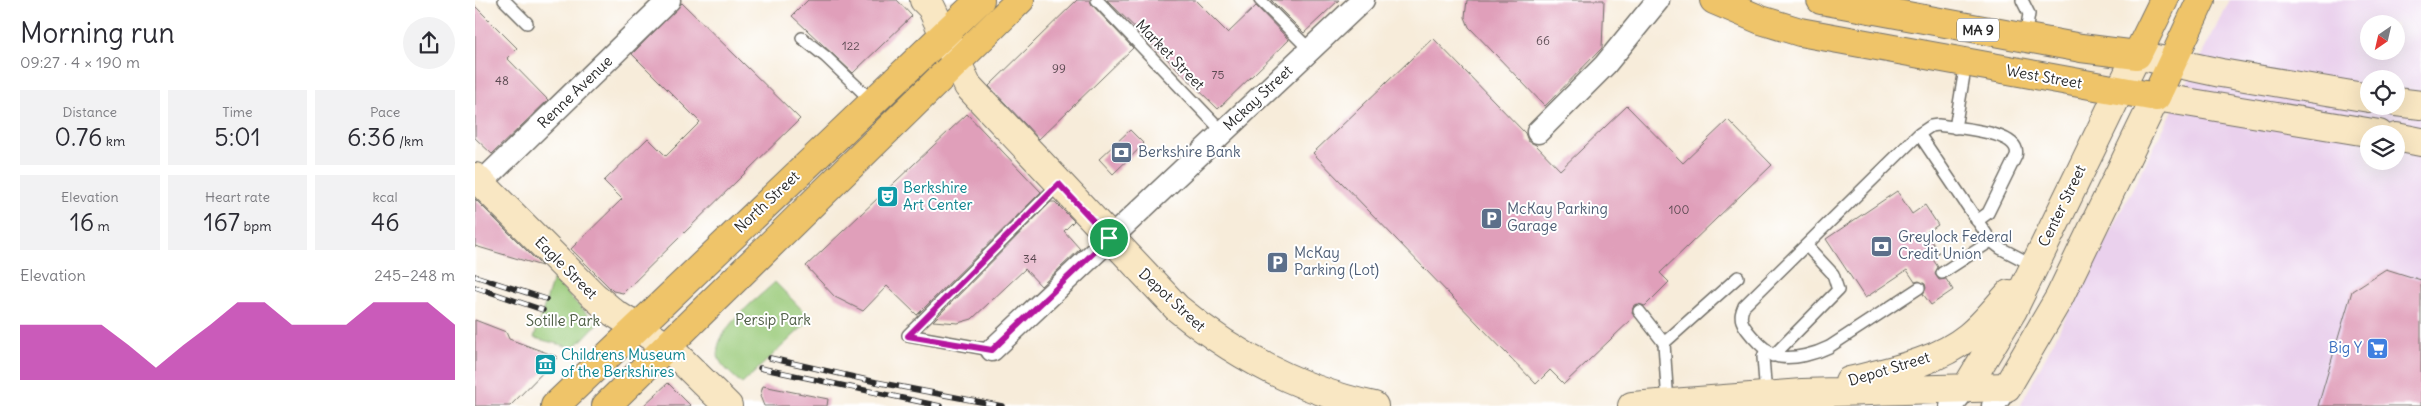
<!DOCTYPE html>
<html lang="en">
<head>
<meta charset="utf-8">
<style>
	body { margin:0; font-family:Delius,sans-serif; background:#f2f2f3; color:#2b2b33; height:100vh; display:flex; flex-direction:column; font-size:19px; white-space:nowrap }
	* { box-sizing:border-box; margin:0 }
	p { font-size:16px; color:#7c7c81 }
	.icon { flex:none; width:28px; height:28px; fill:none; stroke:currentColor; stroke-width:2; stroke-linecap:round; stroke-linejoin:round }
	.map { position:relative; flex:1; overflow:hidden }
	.details { display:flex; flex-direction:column; background:#fff; width:475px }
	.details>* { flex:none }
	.needle { width:32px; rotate:214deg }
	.tools { position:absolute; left:1885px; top:15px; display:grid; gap:10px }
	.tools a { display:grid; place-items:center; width:45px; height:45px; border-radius:50%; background:#fff; box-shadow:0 5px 20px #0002; font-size:25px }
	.pin { position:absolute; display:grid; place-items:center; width:42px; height:42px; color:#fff; margin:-21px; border:2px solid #fff; border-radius:50%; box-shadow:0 1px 5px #0007 }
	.round { display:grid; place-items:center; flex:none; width:52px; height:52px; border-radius:26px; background:#f2f2f3 }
	.summary { display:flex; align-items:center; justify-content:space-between; height:85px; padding:0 20px }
	h1 { font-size:28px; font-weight:600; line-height:38px }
	.metrics { display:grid; grid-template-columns:repeat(3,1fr); gap:8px; height:85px; padding:5px 20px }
	.metrics div { display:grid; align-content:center; border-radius:0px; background:#f2f2f3; text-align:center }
	.metrics b { font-size:25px; font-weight:600 }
	.metrics small { font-size:14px; font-weight:400 }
	.metrics p { font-size:14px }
	.chart { height:140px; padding:10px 20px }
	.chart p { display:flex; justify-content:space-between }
	.chart svg { width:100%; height:90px; margin-top:5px; fill:#b5179e; opacity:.7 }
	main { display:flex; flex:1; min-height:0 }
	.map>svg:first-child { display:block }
	.built { fill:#ead1ed; fill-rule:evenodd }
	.green { fill:#9aca79; stroke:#627a52 }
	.building { fill:#e09fba }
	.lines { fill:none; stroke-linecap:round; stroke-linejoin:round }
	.lane-casing { stroke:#726f68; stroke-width:14 }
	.street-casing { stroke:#726f68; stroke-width:25 }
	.secondary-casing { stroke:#726f68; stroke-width:30 }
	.primary-casing { stroke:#726f68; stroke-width:30 }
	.highway-casing { stroke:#726f68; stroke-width:30 }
	.lane { stroke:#fff; stroke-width:11 }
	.street { stroke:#fff; stroke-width:22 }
	.secondary { stroke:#f9e7c3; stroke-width:28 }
	.primary { stroke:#efc469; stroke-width:28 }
	.highway { stroke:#efc469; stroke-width:28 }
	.rail-casing { stroke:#2b2b2b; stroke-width:5.5 }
	.rail { stroke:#fff; stroke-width:4; stroke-dasharray:11; stroke-linecap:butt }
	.route-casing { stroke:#fff; stroke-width:10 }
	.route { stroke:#b5179e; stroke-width:6 }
	.labels { text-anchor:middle; stroke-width:4; stroke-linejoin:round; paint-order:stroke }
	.number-label { font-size:12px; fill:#58484f }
	.shield { fill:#fff; stroke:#6b6b6b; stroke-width:1 }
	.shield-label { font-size:14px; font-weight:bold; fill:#2b2b2b }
	.street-label { font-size:15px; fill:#2b2b2b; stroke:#fff }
	.service-label { font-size:15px; fill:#4e5e75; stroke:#fff; text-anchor:start }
	.culture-label { font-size:15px; fill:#0d838f; stroke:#fff; text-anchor:start }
	.park-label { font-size:15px; fill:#4c5b42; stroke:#fff }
	.shop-label { font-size:15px; fill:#366cbe; stroke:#fff; text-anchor:end }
</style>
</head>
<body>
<main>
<section class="details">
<div class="summary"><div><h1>Morning run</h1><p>09:27 · 4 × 190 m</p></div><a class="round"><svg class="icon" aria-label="share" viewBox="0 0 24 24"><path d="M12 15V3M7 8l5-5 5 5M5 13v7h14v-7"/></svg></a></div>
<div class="metrics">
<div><p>Distance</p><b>0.76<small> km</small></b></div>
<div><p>Time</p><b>5:01</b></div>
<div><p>Pace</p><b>6:36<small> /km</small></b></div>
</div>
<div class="metrics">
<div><p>Elevation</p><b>16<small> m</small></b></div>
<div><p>Heart rate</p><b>167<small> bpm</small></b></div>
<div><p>kcal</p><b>46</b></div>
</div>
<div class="chart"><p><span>Elevation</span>245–248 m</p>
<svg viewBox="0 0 160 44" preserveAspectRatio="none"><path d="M0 44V17L10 17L20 17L30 17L40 27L50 38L60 27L70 17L80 6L90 6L100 17L110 17L120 17L130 6L140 6L150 6L160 17V44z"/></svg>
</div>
</section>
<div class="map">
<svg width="1946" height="406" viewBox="0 0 1946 406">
	<rect width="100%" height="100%" fill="#fff"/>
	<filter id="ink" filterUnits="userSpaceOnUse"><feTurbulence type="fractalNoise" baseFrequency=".02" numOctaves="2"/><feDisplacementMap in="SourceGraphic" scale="10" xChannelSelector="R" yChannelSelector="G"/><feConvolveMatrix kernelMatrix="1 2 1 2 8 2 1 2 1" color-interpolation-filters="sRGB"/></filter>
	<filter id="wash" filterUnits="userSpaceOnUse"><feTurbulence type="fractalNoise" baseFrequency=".0096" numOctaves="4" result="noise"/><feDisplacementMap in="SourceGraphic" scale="20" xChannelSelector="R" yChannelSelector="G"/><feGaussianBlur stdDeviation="1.12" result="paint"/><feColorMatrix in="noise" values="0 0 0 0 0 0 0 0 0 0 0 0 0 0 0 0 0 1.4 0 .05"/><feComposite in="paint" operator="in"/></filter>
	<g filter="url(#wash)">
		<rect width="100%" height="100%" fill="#f7ecda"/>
		<path class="built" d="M1755,0H1946V406H1545ZM1894,24H1921V51H1894ZM1894,79H1921V106H1894ZM1894,134H1921V161H1894Z"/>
		<path class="green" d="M78,279L122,324L99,348L59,338Z
			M300,282L336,319L267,384C260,377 250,370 245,361C231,335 283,299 300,282Z"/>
		<g id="blocks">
			<path class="building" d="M333,0H422L437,16L378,73L317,16Z
				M602,0H615L617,5L658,48L564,139L514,86Z
				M632,0H720L753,33L781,6L814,40L743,109Z
				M796,0H864L829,33Z
				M992,0H1129L1127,48L1070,106L994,27L990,17Z
				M207,3L325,119L148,293L138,291L96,249L147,199L129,181L173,138L191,156L225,122L157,54Z
				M0,6L42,48L32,58L73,100L17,154L0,138Z
				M958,38L1050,133L1053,141L1061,145L1085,170L1152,106L1208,163L1253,120L1297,165L1185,273L1194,282L1170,306L1163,304L1159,305L1157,312L1159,317L1089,384L1075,370L1061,384L838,153Z
				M492,114L566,192L442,315L412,286L388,311L360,297L331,266Z
				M655,130L669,144L638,174L624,159Z
				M1422,191L1437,214L1450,205L1463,225L1451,233L1464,253L1457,258L1463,267L1460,274L1464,280L1471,279L1478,290L1456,305L1448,294L1451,288L1450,284L1444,281L1440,282L1432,270L1390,298L1351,239Z
				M0,199L67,266L0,246Z
				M576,202H580L599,221L589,231L605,249L566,286L550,269L497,319L483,323L458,321Z
				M1911,269L1946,280V406H1843L1877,291Z
				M0,320L31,332L34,339L83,357L35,406H0Z
				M193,383L216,406H168Z
				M288,386L353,399L352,406H289L285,396Z"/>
		</g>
	</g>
	<g filter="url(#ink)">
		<use href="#blocks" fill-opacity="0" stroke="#726f68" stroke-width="1"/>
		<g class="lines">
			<defs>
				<path id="lane" d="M29,0L52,23
					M622,0L747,131
					M785,0L834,49
					M1547,0L1554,14L1550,38
					M327,38L351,57L398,102
					M1480,128L1491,63
					M1444,134L1516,241L1525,248L1558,265
					M1467,273L1516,241
					M1444,288L1354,347C1340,354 1321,359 1305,357C1295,357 1270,331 1267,321C1265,315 1267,311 1269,306L1444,134L1456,126L1463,125C1481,128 1548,131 1541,156L1513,213L1502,221
					M1164,311L1189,343
					M433,335L584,184
					M433,335L517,350
					M1291,349L1288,357L1291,396
					M1298,356L1363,290L1358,274L1331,245
					M1193,404L1189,343L1263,277"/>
				<path id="street" d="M1063,132L1130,65L1183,0
					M6,183L194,0
					M517,350L888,0
					M1476,406L1491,388
					M1518,406L1532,387"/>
				<path id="secondary" d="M449,0L456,7L493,86L702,308C760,356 825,390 899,406
					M1921,102L1946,105
					M1921,137L1946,142
					M0,177L119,296L139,313L193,347L253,406
					M1374,381C1415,371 1461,363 1494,336C1509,324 1521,308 1534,294
					M1491,388L1538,310L1662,55L1746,73L1894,98
					M1157,406L1327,393L1532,387L1584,298L1681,97L1904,134"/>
				<path id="primary" d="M80,406L505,0
					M131,406L545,0"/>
				<path id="highway" d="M1239,0L1286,20L1325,32L1681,97L1726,0
					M1346,0L1606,48L1662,55L1689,0"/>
			</defs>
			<use href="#lane" class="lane-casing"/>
			<use href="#street" class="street-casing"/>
			<use href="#secondary" class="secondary-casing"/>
			<use href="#primary" class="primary-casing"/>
			<use href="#highway" class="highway-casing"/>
			<use href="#lane" class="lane"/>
			<use href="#street" class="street"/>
			<use href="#secondary" class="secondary"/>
			<use href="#primary" class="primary"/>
			<use href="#highway" class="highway"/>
			<defs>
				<path id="rail" d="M0,276L71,299
					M0,287L68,310
					M295,358L401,382L527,406
					M285,368L465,406"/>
			</defs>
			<use href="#rail" class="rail-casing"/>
			<use href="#rail" class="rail"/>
		</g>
	</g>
	<g class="lines" filter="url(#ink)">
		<defs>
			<path id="route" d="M584,184L634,238L517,350L433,336Z"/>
		</defs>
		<use href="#route" class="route-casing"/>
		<use href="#route" class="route"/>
	</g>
	<defs>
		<symbol id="bank-square" viewBox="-11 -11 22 22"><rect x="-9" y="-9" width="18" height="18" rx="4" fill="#5c6f8a" stroke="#fff"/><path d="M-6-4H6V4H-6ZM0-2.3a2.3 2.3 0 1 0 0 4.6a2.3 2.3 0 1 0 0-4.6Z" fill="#fff"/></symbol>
		<symbol id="theatre-square" viewBox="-11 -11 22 22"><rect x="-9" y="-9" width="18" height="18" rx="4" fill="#0f9aa8" stroke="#fff"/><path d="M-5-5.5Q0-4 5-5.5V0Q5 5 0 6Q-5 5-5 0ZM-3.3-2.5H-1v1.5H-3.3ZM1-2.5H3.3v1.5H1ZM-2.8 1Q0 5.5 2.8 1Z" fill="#fff"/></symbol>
		<symbol id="parking-square" viewBox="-11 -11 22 22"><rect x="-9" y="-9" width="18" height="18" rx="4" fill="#5c6f8a" stroke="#fff"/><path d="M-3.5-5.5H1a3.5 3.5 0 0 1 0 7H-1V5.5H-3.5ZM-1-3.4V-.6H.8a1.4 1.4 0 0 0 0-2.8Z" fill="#fff"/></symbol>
		<symbol id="supermarket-square" viewBox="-11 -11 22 22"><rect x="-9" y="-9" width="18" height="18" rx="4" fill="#3f7fe0" stroke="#fff"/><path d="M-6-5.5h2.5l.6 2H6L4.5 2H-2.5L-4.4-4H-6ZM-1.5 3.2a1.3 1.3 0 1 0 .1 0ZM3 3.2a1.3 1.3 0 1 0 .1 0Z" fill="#fff"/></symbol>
		<symbol id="museum-square" viewBox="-11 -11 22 22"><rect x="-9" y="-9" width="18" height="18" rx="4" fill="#0f9aa8" stroke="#fff"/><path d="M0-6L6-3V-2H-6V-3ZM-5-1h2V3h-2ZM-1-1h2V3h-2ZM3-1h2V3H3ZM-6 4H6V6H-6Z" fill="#fff"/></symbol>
	</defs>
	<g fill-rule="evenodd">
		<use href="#bank-square" x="634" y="140" width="25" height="25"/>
		<use href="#theatre-square" x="400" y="184" width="25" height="25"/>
		<use href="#parking-square" x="1004" y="206" width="25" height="25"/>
		<use href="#bank-square" x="1394" y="234" width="25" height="25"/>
		<use href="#parking-square" x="790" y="250" width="25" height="25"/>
		<use href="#supermarket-square" x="1890" y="336" width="25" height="25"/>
		<use href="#museum-square" x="58" y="352" width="25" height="25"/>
	</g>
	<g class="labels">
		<g class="number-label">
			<text x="1068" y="45">66</text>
			<text x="376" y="50">122</text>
			<text x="584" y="73">99</text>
			<text x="743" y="79">75</text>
			<text x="27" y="85">48</text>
			<text x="1204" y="214">100</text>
			<text x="555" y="263">34</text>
		</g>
		<rect class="shield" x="1482" y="18.5" width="42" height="23" rx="4"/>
		<g class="shield-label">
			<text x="1503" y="35">MA 9</text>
		</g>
		<g class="street-label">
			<text transform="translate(695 55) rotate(46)" y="5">Market Street</text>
			<text transform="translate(1569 77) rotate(10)" y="5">West Street</text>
			<text transform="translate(100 92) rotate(-44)" y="5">Renne Avenue</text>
			<text transform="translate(783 98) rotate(-43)" y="5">Mckay Street</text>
			<text transform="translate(292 202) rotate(-43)" y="5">North Street</text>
			<text transform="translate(1587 206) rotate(-64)" y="5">Center Street</text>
			<text transform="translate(91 268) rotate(45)" y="5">Eagle Street</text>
			<text transform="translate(697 300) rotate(43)" y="5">Depot Street</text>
			<text transform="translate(1414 369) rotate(-17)" y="5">Depot Street</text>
		</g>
		<g class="service-label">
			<text x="663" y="157">Berkshire Bank</text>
			<text x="1032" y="214">McKay Parking<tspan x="1032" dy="17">Garage</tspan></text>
			<text x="1423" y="242">Greylock Federal<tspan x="1423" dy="17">Credit Union</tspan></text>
			<text x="819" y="258">McKay<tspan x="819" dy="17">Parking (Lot)</tspan></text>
		</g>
		<g class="culture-label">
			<text x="428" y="193">Berkshire<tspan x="428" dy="17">Art Center</tspan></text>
			<text x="86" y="360">Childrens Museum<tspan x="86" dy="17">of the Berkshires</tspan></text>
		</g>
		<g class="park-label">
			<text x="298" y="325">Persip Park</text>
			<text x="88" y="326">Sotille Park</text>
		</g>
		<g class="shop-label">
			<text x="1887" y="353">Big Y</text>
		</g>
	</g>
</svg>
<div class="tools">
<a><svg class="needle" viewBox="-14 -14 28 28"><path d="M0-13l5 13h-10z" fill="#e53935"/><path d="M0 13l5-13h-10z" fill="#7c7c81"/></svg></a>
<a><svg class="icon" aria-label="locate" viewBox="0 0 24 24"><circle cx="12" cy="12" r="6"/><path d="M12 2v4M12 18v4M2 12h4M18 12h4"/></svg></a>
<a><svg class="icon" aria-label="layers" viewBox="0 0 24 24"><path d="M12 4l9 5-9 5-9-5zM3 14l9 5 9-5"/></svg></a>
</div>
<div class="pin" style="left:634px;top:238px;background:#1e9e55"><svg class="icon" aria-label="arrive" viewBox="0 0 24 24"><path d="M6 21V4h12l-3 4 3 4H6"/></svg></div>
</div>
</main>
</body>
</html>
